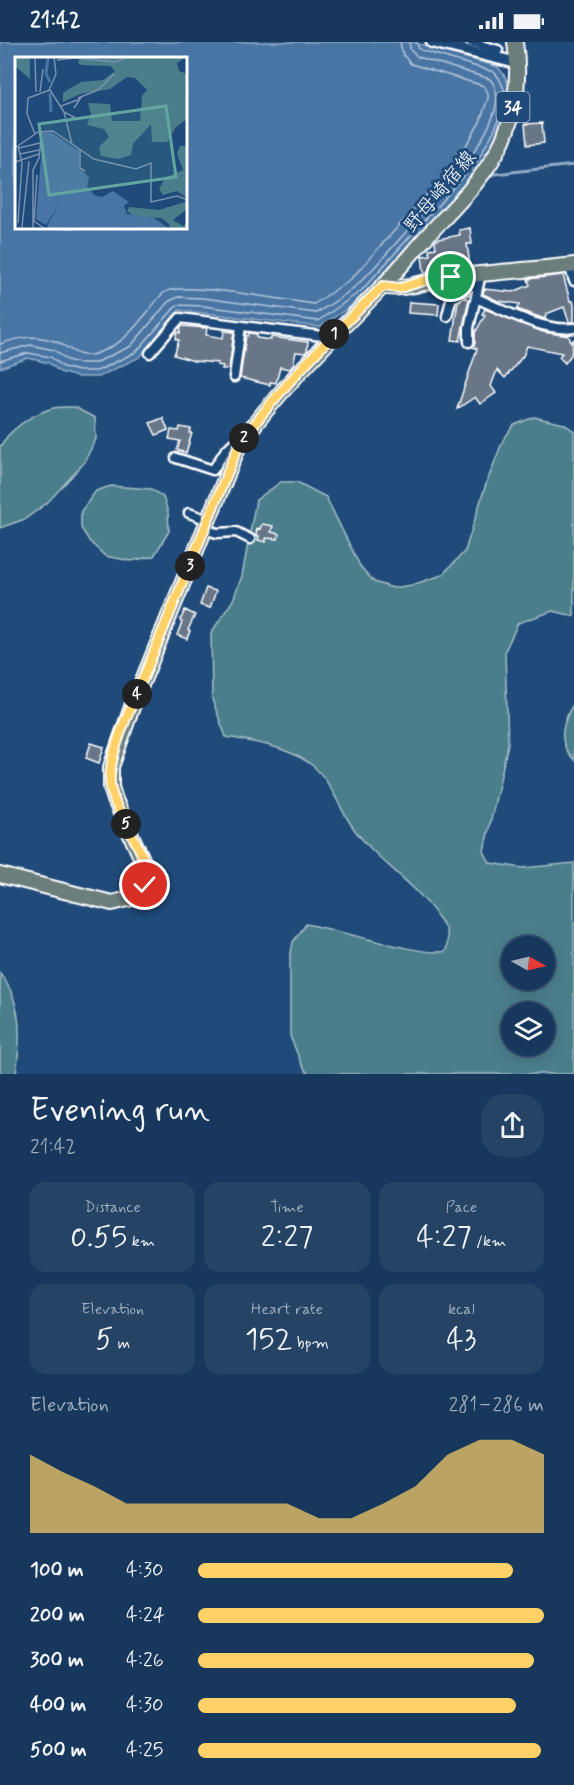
<!DOCTYPE html>
<html lang="en">
<head>
<meta charset="utf-8">
<style>
	body { margin:0; font-family:Mynerve,"Klee One",sans-serif; background:#244365; color:#f1f3f6; height:100vh; display:flex; flex-direction:column; font-size:22px; white-space:nowrap }
	* { box-sizing:border-box; margin:0 }
	p { font-size:20px; color:#9eacbb }
	.icon { flex:none; width:33px; height:33px; fill:none; stroke:currentColor; stroke-width:2; stroke-linecap:round; stroke-linejoin:round }
	.map { position:relative; height:1032px; overflow:hidden }
	.details { display:flex; flex-direction:column; background:#17385c; flex:1 }
	.details>* { flex:none }
	.needle { width:39px; rotate:98deg }
	.tools { position:absolute; left:501px; top:894px; display:grid; gap:12px }
	.tools a { display:grid; place-items:center; width:54px; height:54px; border-radius:50%; background:#17385c; box-shadow:0 3px 15px #0003,0 0 0 2px #365272; font-size:30px }
	.pin { position:absolute; display:grid; place-items:center; width:51px; height:51px; color:#fff; margin:-26px; border:3px solid #fff; border-radius:50%; box-shadow:0 2px 6px #0007 }
	.km { position:absolute; width:30px; height:30px; margin:-15px; border-radius:50%; background:#222; color:#fff; font-size:16px; line-height:30px; text-align:center }
	.round { display:grid; place-items:center; flex:none; width:63px; height:63px; border-radius:24px; background:#244365 }
	.overview { display:flex; align-items:center; justify-content:space-between; height:102px; padding:0 30px }
	h1 { font-size:33px; font-weight:600; line-height:45px }
	.stats { display:grid; grid-template-columns:repeat(3,1fr); gap:9px; height:102px; padding:6px 30px }
	.stats div { display:grid; align-content:center; border-radius:15px; background:#244365; text-align:center }
	.stats b { font-size:30px; font-weight:600 }
	.stats small { font-size:16px; font-weight:400 }
	.stats p { font-size:16px }
	.chart { height:168px; padding:12px 30px }
	.chart p { display:flex; justify-content:space-between }
	.chart svg { width:100%; height:108px; margin-top:6px; fill:#ffd166; opacity:.7 }
	ul { padding:0 30px; list-style:none; font-size:20px }
	li { display:grid; grid-template-columns:96px 72px 1fr; align-items:center; height:45px }
	li i { height:15px; border-radius:8px; background:#ffd166 }
	.status { display:flex; justify-content:space-between; align-items:center; height:42px; padding:0 30px; background:#17385c; direction:ltr }
	.status svg { height:16px; fill:currentColor }
	.map>svg:first-child { display:block }
	.green { fill:#4b7e8b; stroke:#a5bec5; stroke-width:1.5; fill-rule:evenodd }
	.water { fill:#4875a4; stroke:#91acc8; stroke-width:1.5; fill-rule:evenodd }
	.lines { fill:none; stroke-linecap:round; stroke-linejoin:round }
	.shore { stroke:#b6c8db; stroke-width:1.5 }
	.stream { stroke:#91acc8; stroke-width:3 }
	.building { fill:#687688; stroke:#fff; stroke-width:1.5 }
	.minor-casing { stroke:#fff; stroke-width:13 }
	.tertiary-casing { stroke:#fff; stroke-width:15 }
	.primary-casing { stroke:#fff; stroke-width:18 }
	.minor { stroke:#1f4a7a; stroke-width:8 }
	.tertiary { stroke:#1f4a7a; stroke-width:10 }
	.primary { stroke:#6c7e7c; stroke-width:14 }
	.route-casing { stroke:#fff; stroke-width:12 }
	.route { stroke:#ffd166; stroke-width:8 }
	.labels { text-anchor:middle; stroke-width:6; stroke-linejoin:round; paint-order:stroke }
	.shield { fill:#1f4a7a; stroke:#bcc9d7; stroke-width:1.5 }
	.shield-label { font-size:18px; font-weight:bold; fill:#fff }
	.street-label { font-size:20px; fill:#fff; stroke:#1f4a7a }
	.inset-river { fill:none; stroke:#4875a4; stroke-width:3 }
	.inset-road { fill:none; stroke:#7992af; stroke-width:1.5 }
	.view { fill:#63a6a1; fill-opacity:0.15; stroke:#63a6a1; stroke-width:3 }
	.inset-edge { fill:none; stroke:#fff; stroke-width:3 }
</style>
</head>
<body>
<div class="status"><b>21:42</b><svg viewBox="0 0 49 12"><path d="M0 12V9h3v3zM5 12V6h3v6zM10 12V3h3v9zM15 12V0h3v12zM26 1h20v11H26zM47 4h2v5h-2z"/></svg></div>
<div class="map">
<svg width="574" height="1032" viewBox="0 0 574 1032">
	<rect width="100%" height="100%" fill="#1f4a7a"/>
	<filter id="ink" filterUnits="userSpaceOnUse"><feTurbulence type="fractalNoise" baseFrequency=".0167" numOctaves="2"/><feDisplacementMap in="SourceGraphic" scale="12" xChannelSelector="R" yChannelSelector="G"/><feConvolveMatrix kernelMatrix="1 2 1 2 8 2 1 2 1" color-interpolation-filters="sRGB"/></filter>
	<g filter="url(#ink)">
		<path class="green" d="M74,365L95,376L96,397L83,422L47,461L25,477L0,486V405C9,388 31,373 50,367C57,364 66,365 74,365Z
			M534,375L564,382L574,389V574L553,569L518,581L505,609L508,702L484,809L490,821L523,826L574,821V1032H308L302,1023L290,994V916L293,900L306,882C335,887 426,916 446,909C449,894 447,887 438,875C414,839 373,817 350,781C336,760 330,736 309,721C284,704 255,700 226,695L212,657L211,591L233,558L242,534L256,458L281,440H297L326,455L360,524L374,540L393,546L412,543L442,533L465,509L485,445L503,398L514,383ZM512,904H544V938H512ZM512,970H544V1004H512Z
			M111,444L151,447L163,455L168,470L169,489L154,514L131,519L105,514L90,500L81,486V469L96,449Z
			M574,661V718C571,714 566,709 565,705C559,691 566,673 574,661Z
			M0,931C23,961 21,996 16,1032H0Z"/>
		<path class="water" d="M0,0H412L498,25L504,33L512,48L501,89L472,137L365,254L320,285L179,268L140,315L98,335H77L60,330L49,321L28,316L0,326ZM16,16H186V186H16Z"/>
		<g class="lines">
			<path class="shore" d="M0,302C20,295 37,292 57,300C71,306 77,317 95,312C123,302 132,289 150,267C155,261 159,254 165,250C182,239 289,259 314,262L351,237L456,120L480,80L488,56V51L484,44L411,22L403,13L400,0
				M0,311L30,303L54,308L67,318L79,321H95L131,304L168,260L178,255L203,256L316,271C330,263 346,253 358,242C378,223 395,202 414,181C436,156 521,71 490,37L418,15L411,9L409,0
				M0,319L28,311L51,315L63,325L78,329H97L136,310L177,263L203,264L318,279L361,249L476,121L495,87L504,60L505,49L499,36L494,30L421,8L418,5L417,0"/>
			<path class="stream" d="M486,133L574,123"/>
		</g>
		<path class="building" d="M542,81L544,101L527,103L525,82Z
			M470,186L472,202H467L470,223L424,230L422,214L430,213L429,207L436,206L435,200L438,197L460,193L459,188Z
			M563,233L570,259H573L574,263V280H569L564,265L546,272L545,277L517,267L520,262L498,259L483,252L484,247L513,250L530,243L528,237Z
			M464,256L469,257L460,299L452,298L458,260Z
			M409,260L439,262L438,273L408,271Z
			M485,267L543,290L569,294L571,301L574,297L571,313L565,321L559,315L562,311L527,304L523,314L505,336L497,328L491,344L496,351L480,362L475,355L457,367L477,307L473,305L475,301V291L485,273L482,272Z
			M181,284L207,286L206,293L223,296L224,289L234,290L229,327H222L223,324L217,323L218,321L194,319L174,313L179,298L176,297L177,290L180,291Z
			M249,291L257,292V296L271,298V295L308,300L307,309L305,311L296,310L293,323L290,327L280,325L276,341L270,340V343L240,336L246,294H248Z
			M163,376L168,388L156,393L150,381Z
			M180,385L191,387L190,391H192L186,411L177,408L180,399L169,397L171,388L179,389Z
			M262,482L273,484L271,490L279,492L278,497L266,496V500L258,498L259,494H256L257,486L260,487Z
			M206,546L216,549L210,566L200,563Z
			M185,568L195,573L188,588L190,589L187,597L177,593L182,580L180,579Z
			M91,701L104,705L99,721L86,716Z"/>
		<g class="lines">
			<defs>
				<path id="minor" d="M471,0L498,8
					M569,224L574,239
					M476,256C503,268 544,290 574,286
					M451,257L473,243V233
					M447,274L453,250L451,235
					M469,300V286L481,232
					M150,311L180,276L330,295
					M234,335L241,284
					M176,416L213,428L225,409L233,401L239,403
					M189,471L208,478
					M204,487L217,491L236,490L250,497"/>
				<path id="tertiary" d="M432,0L517,21"/>
				<path id="primary" d="M383,244C401,250 432,237 452,235C493,230 533,228 574,223
					M0,833L112,861L132,856L145,843L147,828L115,758L111,745V725L132,665L239,403C281,345 332,296 382,245C398,228 412,211 427,194C455,164 486,135 503,98C516,67 520,33 515,0"/>
			</defs>
			<use href="#minor" class="minor-casing"/>
			<use href="#tertiary" class="tertiary-casing"/>
			<use href="#primary" class="primary-casing"/>
			<use href="#minor" class="minor"/>
			<use href="#tertiary" class="tertiary"/>
			<use href="#primary" class="primary"/>
		</g>
	</g>
	<g class="lines" filter="url(#ink)">
		<defs>
			<path id="route" d="M145,843C154,806 107,772 110,733C113,698 138,651 151,617C181,546 209,474 239,403C281,344 332,293 383,244L400,246L427,238L451,235"/>
		</defs>
		<use href="#route" class="route-casing"/>
		<use href="#route" class="route"/>
	</g>
	<g class="labels">
		<rect class="shield" x="496.5" y="50" width="33" height="30" rx="4.5"/>
		<g class="shield-label">
			<text x="513" y="71">34</text>
		</g>
		<g class="street-label">
			<text transform="translate(439 149) rotate(-50)" y="7">野母崎宿線</text>
		</g>
	</g>
	<g transform="translate(15 15)">
		<rect width="172" height="172" fill="#1f4a7a"/>
		<path d="M0,0L15,1V22L0,9ZM65,0H171L162,6L164,14L172,17V62L161,70L152,85H137L136,67L118,87L116,98L103,102L86,99L84,90L94,80L89,72L72,68L76,57L73,46L95,47L97,64H125L127,39L132,33L120,21L112,20L95,32L65,37L48,45V36L54,32L66,25L88,23L100,14L95,9L67,8L63,6ZM165,89H172V152L158,163L168,169L172,166V172H155L154,167L146,161L120,160L112,154L114,150L144,153L170,145L171,140L162,134L148,138L144,132L150,121L168,113L162,97Z" fill="#4b7e8b"/>
		<path d="M36,75L64,94V111L74,120L72,129L79,138L87,140L98,134L114,145L109,149L112,157L139,161L155,172H35L32,169L44,147L31,168L21,162L28,76Z" fill="#4875a4"/>
		<path class="inset-river" d="M33,0L31,17L35,25M35,36L36,55"/>
		<path class="inset-road" d="M20,0L21,35M42,3L60,1L101,5L112,0M34,33L41,17L39,0M25,35L28,12M63,41L83,33L99,17M46,49L65,42L59,51M49,55L59,60L52,64M20,77L12,57L13,41L35,33L49,55L57,87M0,91L23,75L38,74L79,102L121,112L136,106V145L162,139L173,143M4,91L25,86M65,93V111L70,114M5,97L24,93M0,105L24,97M22,118L19,164L30,172M3,166L7,106L3,89M7,170L14,104M18,172V113L24,101L27,75"/>
		<path class="view" d="M151,49L161,120L34,138L24,67Z"/>
		<rect width="172" height="172" class="inset-edge"/>
	</g>
</svg>
<div class="tools">
<a><svg class="needle" viewBox="-14 -14 28 28"><path d="M0-13l5 13h-10z" fill="#e53935"/><path d="M0 13l5-13h-10z" fill="#9eacbb"/></svg></a>
<a><svg class="icon" aria-label="layers" viewBox="0 0 24 24"><path d="M12 4l9 5-9 5-9-5zM3 14l9 5 9-5"/></svg></a>
</div>
<div class="pin" style="left:451px;top:235px;background:#1e9e55"><svg class="icon" aria-label="arrive" viewBox="0 0 24 24"><path d="M6 21V4h12l-3 4 3 4H6"/></svg></div>
<div class="pin" style="left:145px;top:843px;background:#d93025"><svg class="icon" aria-label="check" viewBox="0 0 24 24"><path d="M5 12l5 5 9-10"/></svg></div>
<b class="km" style="left:334px;top:292px">1</b>
<b class="km" style="left:244px;top:396px">2</b>
<b class="km" style="left:190px;top:524px">3</b>
<b class="km" style="left:137px;top:652px">4</b>
<b class="km" style="left:126px;top:782px">5</b>
</div>
<section class="details">
<div class="overview"><div><h1>Evening run</h1><p>21:42</p></div><a class="round"><svg class="icon" aria-label="share" viewBox="0 0 24 24"><path d="M12 15V3M7 8l5-5 5 5M5 13v7h14v-7"/></svg></a></div>
<div class="stats">
<div><p>Distance</p><b>0.55<small> km</small></b></div>
<div><p>Time</p><b>2:27</b></div>
<div><p>Pace</p><b>4:27<small> /km</small></b></div>
</div>
<div class="stats">
<div><p>Elevation</p><b>5<small> m</small></b></div>
<div><p>Heart rate</p><b>152<small> bpm</small></b></div>
<div><p>kcal</p><b>43</b></div>
</div>
<div class="chart"><p><span>Elevation</span>281–286 m</p>
<svg viewBox="0 0 160 44" preserveAspectRatio="none"><path d="M0 44V12L10 19L20 25L30 32L40 32L50 32L60 32L70 32L80 32L90 38L100 38L110 32L120 25L130 12L140 6L150 6L160 12V44z"/></svg>
</div>
<ul>
<li><b>100 m</b>4:30<i style="width:91%"></i></li>
<li><b>200 m</b>4:24<i style="width:100%"></i></li>
<li><b>300 m</b>4:26<i style="width:97%"></i></li>
<li><b>400 m</b>4:30<i style="width:92%"></i></li>
<li><b>500 m</b>4:25<i style="width:99%"></i></li>
</ul>
</section>
</body>
</html>
